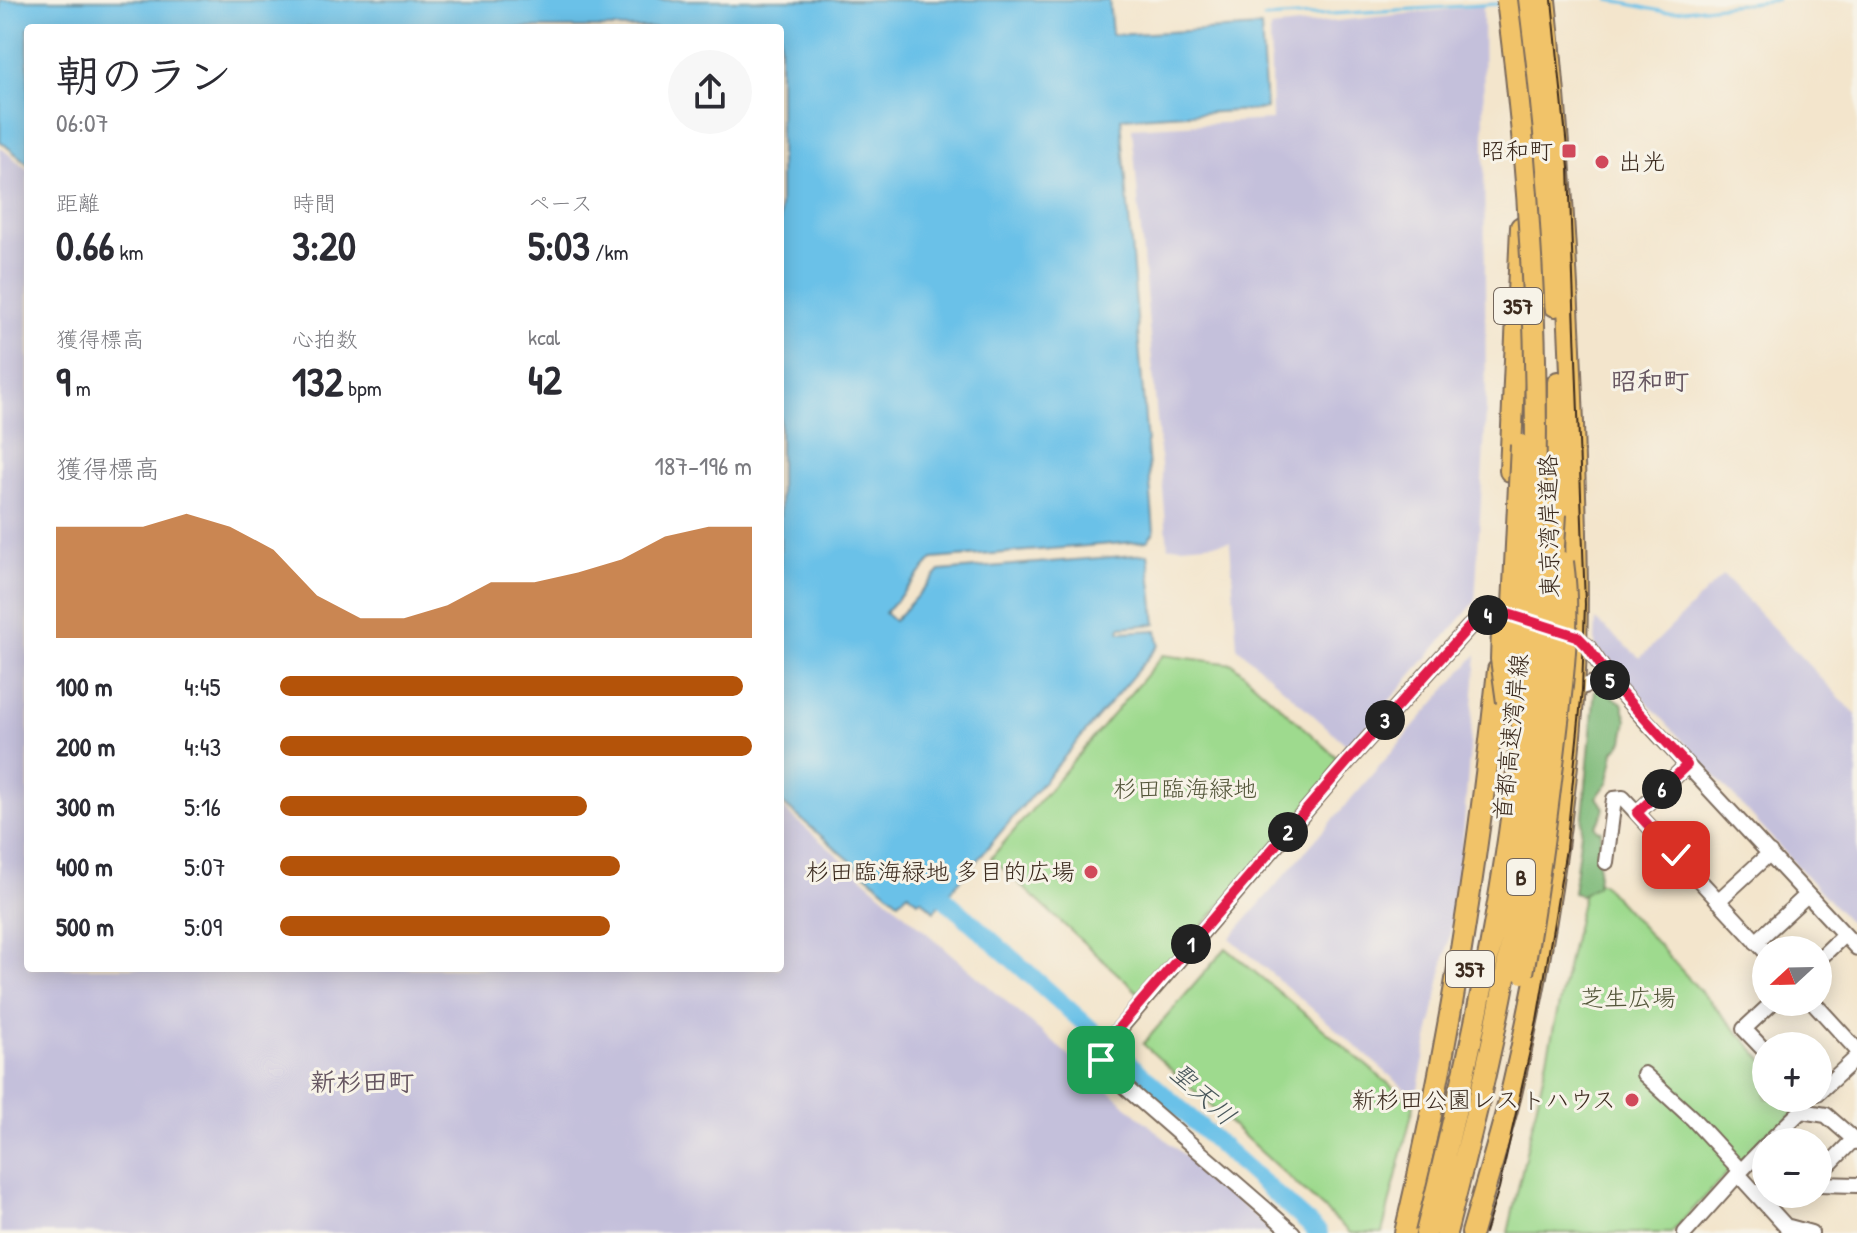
<!DOCTYPE html>
<html lang="ja">
<head>
<meta charset="utf-8">
<style>
	body { margin:0; font-family:"Patrick Hand","Klee One",sans-serif; background:#f7f7f7; color:#2b2b33; height:100vh; display:flex; flex-direction:column; font-size:30px; white-space:nowrap }
	* { box-sizing:border-box; margin:0 }
	p { font-size:26px; color:#7c7c81 }
	.icon { flex:none; width:44px; height:44px; fill:none; stroke:currentColor; stroke-width:2; stroke-linecap:round; stroke-linejoin:round }
	.map { position:relative; flex:1; overflow:hidden }
	.panel { position:absolute; left:24px; top:24px; width:760px; height:948px; display:flex; flex-direction:column; background:#fff; border-radius:8px; box-shadow:0 4px 20px #0003 }
	.panel>* { flex:none }
	.needle { width:52px; rotate:248deg }
	.tools { position:absolute; left:1752px; top:936px; display:grid; gap:16px }
	.tools a { display:grid; place-items:center; width:80px; height:80px; border-radius:50%; background:#fff; box-shadow:0 4px 20px #0003; font-size:40px }
	.pin { position:absolute; display:grid; place-items:center; width:68px; height:68px; color:#fff; margin:-34px; border-radius:16px; box-shadow:0 4px 12px #0006 }
	.km { position:absolute; width:40px; height:40px; margin:-20px; border-radius:50%; background:#222; color:#fff; font-size:22px; line-height:40px; text-align:center }
	.round { display:grid; place-items:center; flex:none; width:84px; height:84px; border-radius:42px; background:#f7f7f7 }
	.summary { display:flex; align-items:center; justify-content:space-between; height:136px; padding:0 32px }
	h1 { font-size:44px; font-weight:700; line-height:60px }
	.metrics { display:grid; grid-template-columns:repeat(3,1fr); gap:12px; height:136px; padding:8px 32px }
	.metrics div { display:grid; align-content:center }
	.metrics b { font-size:40px; font-weight:700 }
	.metrics small { font-size:22px; font-weight:400 }
	.metrics p { font-size:22px }
	.chart { height:224px; padding:16px 32px }
	.chart p { display:flex; justify-content:space-between }
	.chart svg { width:100%; height:144px; margin-top:8px; fill:#b45309; opacity:.7 }
	ul { padding:0 32px; list-style:none; font-size:26px }
	li { display:grid; grid-template-columns:128px 96px 1fr; align-items:center; height:60px }
	li i { height:20px; border-radius:10px; background:#b45309 }
	.map>svg:first-child { display:block }
	.industrial { fill:#c4c0db }
	.green { fill:#9eda8e; stroke:#6c8256; stroke-width:2 }
	.forest { fill:#7eba79; stroke:#5c724c; stroke-width:2 }
	.water { fill:#6bc1e8; stroke:#537683; stroke-width:2 }
	.lines { fill:none; stroke-linecap:round; stroke-linejoin:round }
	.stream { stroke:#6bc1e8; stroke-width:3 }
	.river { stroke:#6bc1e8; stroke-width:18 }
	.minor-casing { stroke:#7b6b5b; stroke-width:18 }
	.highway-casing { stroke:#7b6b5b; stroke-width:24 }
	.minor { stroke:#fff; stroke-width:14 }
	.highway { stroke:#f1c369; stroke-width:20 }
	.tram { stroke:#3b2a1e; stroke-width:2 }
	.highway-bridge-casing { stroke:#7b6b5b; stroke-width:24; stroke-linecap:butt }
	.highway-bridge { stroke:#f1c369; stroke-width:20 }
	.route-casing { stroke:#fff; stroke-width:16 }
	.route { stroke:#e11d48; stroke-width:10 }
	.poi-dot { fill:#d1495b; stroke:#f7f3e8; stroke-width:3 }
	.labels { text-anchor:middle; stroke-width:6; stroke-linejoin:round; paint-order:stroke }
	.shield { fill:#f7f3e8; stroke:#73665b; stroke-width:2 }
	.shield-label { font-size:22px; font-weight:bold; fill:#3b2a1e }
	.poi-label { font-size:24px; fill:#3b2a1e; stroke:#f7f3e8; text-anchor:end }
	.street-label { font-size:24px; fill:#3b2a1e; stroke:#f7f3e8 }
	.park-label { font-size:24px; fill:#54563a; stroke:#f7f3e8 }
	.neighbourhood-label { font-size:26px; font-weight:bold; fill:#665661; stroke:#f7f3e8 }
	.water-label { font-size:26px; font-style:italic; fill:#49575b; stroke:#f7f3e8 }
</style>
</head>
<body>
<div class="map">
<svg width="1857" height="1233" viewBox="0 0 1857 1233">
	<rect width="100%" height="100%" fill="#f7f3e8"/>
	<filter id="ink" filterUnits="userSpaceOnUse"><feTurbulence type="fractalNoise" baseFrequency=".0125" numOctaves="2"/><feDisplacementMap in="SourceGraphic" scale="16" xChannelSelector="R" yChannelSelector="G"/><feConvolveMatrix kernelMatrix="1 2 1 2 8 2 1 2 1" color-interpolation-filters="sRGB"/></filter>
	<filter id="wash" filterUnits="userSpaceOnUse"><feTurbulence type="fractalNoise" baseFrequency=".006" numOctaves="4" result="noise"/><feDisplacementMap in="SourceGraphic" scale="32" xChannelSelector="R" yChannelSelector="G"/><feGaussianBlur stdDeviation="1.8" result="paint"/><feColorMatrix in="noise" values="0 0 0 0 0 0 0 0 0 0 0 0 0 0 0 0 0 1.4 0 .05"/><feComposite in="paint" operator="in"/></filter>
	<g filter="url(#wash)">
		<rect width="100%" height="100%" fill="#f3e5cc"/>
		<path class="industrial" d="M1483,6L1486,412L1475,602L1349,747L1237,647L1230,542L1168,547L1132,128L1272,120L1270,28Z
			M0,147L28,170V968H780V806L1274,1233H0Z
			M1723,575L1857,716V931L1595,645L1596,620L1640,658Z
			M1477,654L1459,889L1416,1098L1230,938Z"/>
		<path class="green" d="M1163,655L1233,664L1343,763L1142,996L991,858Z
			M1586,883H1602L1766,1063V1098H1798L1804,1105L1735,1165L1671,1233H1508Z
			M1226,948L1414,1105L1382,1233H1350L1143,1044Z"/>
		<path class="forest" d="M1595,689H1601L1622,703L1627,720L1623,741L1614,751L1609,781L1597,797L1604,808L1600,820L1595,826L1597,830L1601,831L1597,886L1581,895L1573,893L1583,817Z"/>
		<path class="water" d="M0,0H1109L1112,35L1261,27L1266,109L1121,118L1154,532L1147,541L933,559L885,613L894,621L940,571L1148,554L1156,624L1120,627L1119,632L1157,630L1159,645L934,911L921,899L918,901L908,893L899,902L780,801V28H28V164L0,141Z"/>
		<g class="lines">
			<path class="stream" d="M1610,0L1665,12L1777,0
				M1264,18L1498,4"/>
			<path class="river" d="M944,898L1319,1233"/>
		</g>
	</g>
	<g filter="url(#ink)">
		<g class="lines">
			<defs>
				<path id="minor" d="M1573,635L1588,647L1614,685L1647,722L1857,948
					M1574,689L1598,682L1614,685
					M1637,813L1687,765
					M1606,862L1614,799L1623,798L1766,952
					M1718,901L1770,853
					M1756,942L1807,895
					M1818,960L1844,935
					M1813,1002L1857,1050
					M1766,1052L1744,1029L1773,1002
					M1644,1074L1692,1118L1741,1171
					M1818,1093L1857,1057
					M1769,1142L1801,1111L1826,1115L1857,1142
					M1738,1174L1766,1145
					M1818,1176L1854,1139
					M1818,1184L1857,1185
					M1789,1227L1811,1233
					M1293,1233L1110,1074L1101,1060L1103,1048L1349,760L1469,627C1484,612 1500,612 1519,618
					M1685,1233L1738,1174L1792,1233"/>
				<path id="highway" d="M1526,0L1547,194L1555,306
					M1510,471L1521,227
					M1556,514L1558,382
					M1405,1233C1449,1048 1478,859 1498,670
					M1472,1233C1485,1187 1499,1141 1511,1094C1542,962 1564,823 1574,687C1580,599 1575,512 1573,424C1568,282 1560,141 1545,0"/>
			</defs>
			<use href="#minor" class="minor-casing"/>
			<use href="#highway" class="highway-casing"/>
			<use href="#minor" class="minor"/>
			<use href="#highway" class="highway"/>
			<path class="tram" d="M1485,1233L1499,1188L1537,1020L1553,928L1566,849L1582,690L1585,604L1569,168L1552,0"/>
			<defs>
				<path id="highway-bridge" d="M1502,630L1501,659L1507,702
					M1511,645L1521,445
					M1523,973C1537,895 1547,817 1556,738C1563,680 1571,619 1563,562
					M1426,1233C1463,1084 1498,933 1516,780C1546,521 1541,258 1507,0
					M1446,1233C1473,1127 1500,1021 1516,913C1536,780 1548,648 1556,514"/>
			</defs>
			<use href="#highway-bridge" class="highway-bridge-casing"/>
			<use href="#highway-bridge" class="highway-bridge"/>
		</g>
	</g>
	<g class="lines" filter="url(#ink)">
		<defs>
			<path id="route" d="M1101,1060L1103,1048L1116,1031L1349,760L1469,627L1484,616L1505,613L1577,636L1588,647L1614,685L1687,765L1637,813L1676,855"/>
		</defs>
		<use href="#route" class="route-casing"/>
		<use href="#route" class="route"/>
	</g>
	<g class="poi-dot">
		<rect x="1561" y="143" width="16" height="16" rx="4"/>
		<circle cx="1602" cy="162" r="8"/>
		<circle cx="1091" cy="872" r="8"/>
		<circle cx="1632" cy="1100" r="8"/>
	</g>
	<g class="labels">
		<g class="shield">
			<rect x="1494" y="288" width="48" height="36" rx="6"/>
			<rect x="1507" y="859" width="28" height="36" rx="6"/>
			<rect x="1446" y="951" width="48" height="36" rx="6"/>
		</g>
		<g class="shield-label">
			<text x="1518" y="314">357</text>
			<text x="1521" y="885">B</text>
			<text x="1470" y="977">357</text>
		</g>
		<g class="poi-label">
			<text x="1553" y="159">昭和町</text>
			<text x="1618" y="170" text-anchor="start">出光</text>
			<text x="1075" y="880">杉田臨海緑地 多目的広場</text>
			<text x="1616" y="1108">新杉田公園レストハウス</text>
		</g>
		<g class="street-label">
			<text transform="translate(1549 526) rotate(-91)" y="8">東京湾岸道路</text>
			<text transform="translate(1511 737) rotate(-84)" y="8">首都高速湾岸線</text>
		</g>
		<g class="park-label">
			<text x="1185" y="797">杉田臨海緑地</text>
			<text x="1628" y="1006">芝生広場</text>
		</g>
		<g class="neighbourhood-label">
			<text x="1650" y="390">昭和町</text>
			<text x="362" y="1091">新杉田町</text>
		</g>
		<g class="water-label">
			<text transform="translate(1203 1094) rotate(42)" y="9">聖天川</text>
		</g>
	</g>
</svg>
<div class="tools">
<a><svg class="needle" viewBox="-14 -14 28 28"><path d="M0-13l5 13h-10z" fill="#e53935"/><path d="M0 13l5-13h-10z" fill="#7c7c81"/></svg></a>
<a>+</a>
<a>−</a>
</div>
<div class="pin" style="left:1101px;top:1060px;background:#1e9e55"><svg class="icon" aria-label="arrive" viewBox="0 0 24 24"><path d="M6 21V4h12l-3 4 3 4H6"/></svg></div>
<div class="pin" style="left:1676px;top:855px;background:#d93025"><svg class="icon" aria-label="check" viewBox="0 0 24 24"><path d="M5 12l5 5 9-10"/></svg></div>
<b class="km" style="left:1191px;top:944px">1</b>
<b class="km" style="left:1288px;top:832px">2</b>
<b class="km" style="left:1385px;top:720px">3</b>
<b class="km" style="left:1488px;top:615px">4</b>
<b class="km" style="left:1610px;top:680px">5</b>
<b class="km" style="left:1662px;top:789px">6</b>
<section class="panel">
<div class="summary"><div><h1>朝のラン</h1><p>06:07</p></div><a class="round"><svg class="icon" aria-label="share" viewBox="0 0 24 24"><path d="M12 15V3M7 8l5-5 5 5M5 13v7h14v-7"/></svg></a></div>
<div class="metrics">
<div><p>距離</p><b>0.66<small> km</small></b></div>
<div><p>時間</p><b>3:20</b></div>
<div><p>ペース</p><b>5:03<small> /km</small></b></div>
</div>
<div class="metrics">
<div><p>獲得標高</p><b>9<small> m</small></b></div>
<div><p>心拍数</p><b>132<small> bpm</small></b></div>
<div><p>kcal</p><b>42</b></div>
</div>
<div class="chart"><p><span>獲得標高</span>187–196 m</p>
<svg viewBox="0 0 160 44" preserveAspectRatio="none"><path d="M0 44V10L10 10L20 10L30 6L40 10L50 17L60 31L70 38L80 38L90 34L100 27L110 27L120 24L130 20L140 13L150 10L160 10V44z"/></svg>
</div>
<ul>
<li><b>100 m</b>4:45<i style="width:98%"></i></li>
<li><b>200 m</b>4:43<i style="width:100%"></i></li>
<li><b>300 m</b>5:16<i style="width:65%"></i></li>
<li><b>400 m</b>5:07<i style="width:72%"></i></li>
<li><b>500 m</b>5:09<i style="width:70%"></i></li>
</ul>
</section>
</div>
</body>
</html>
